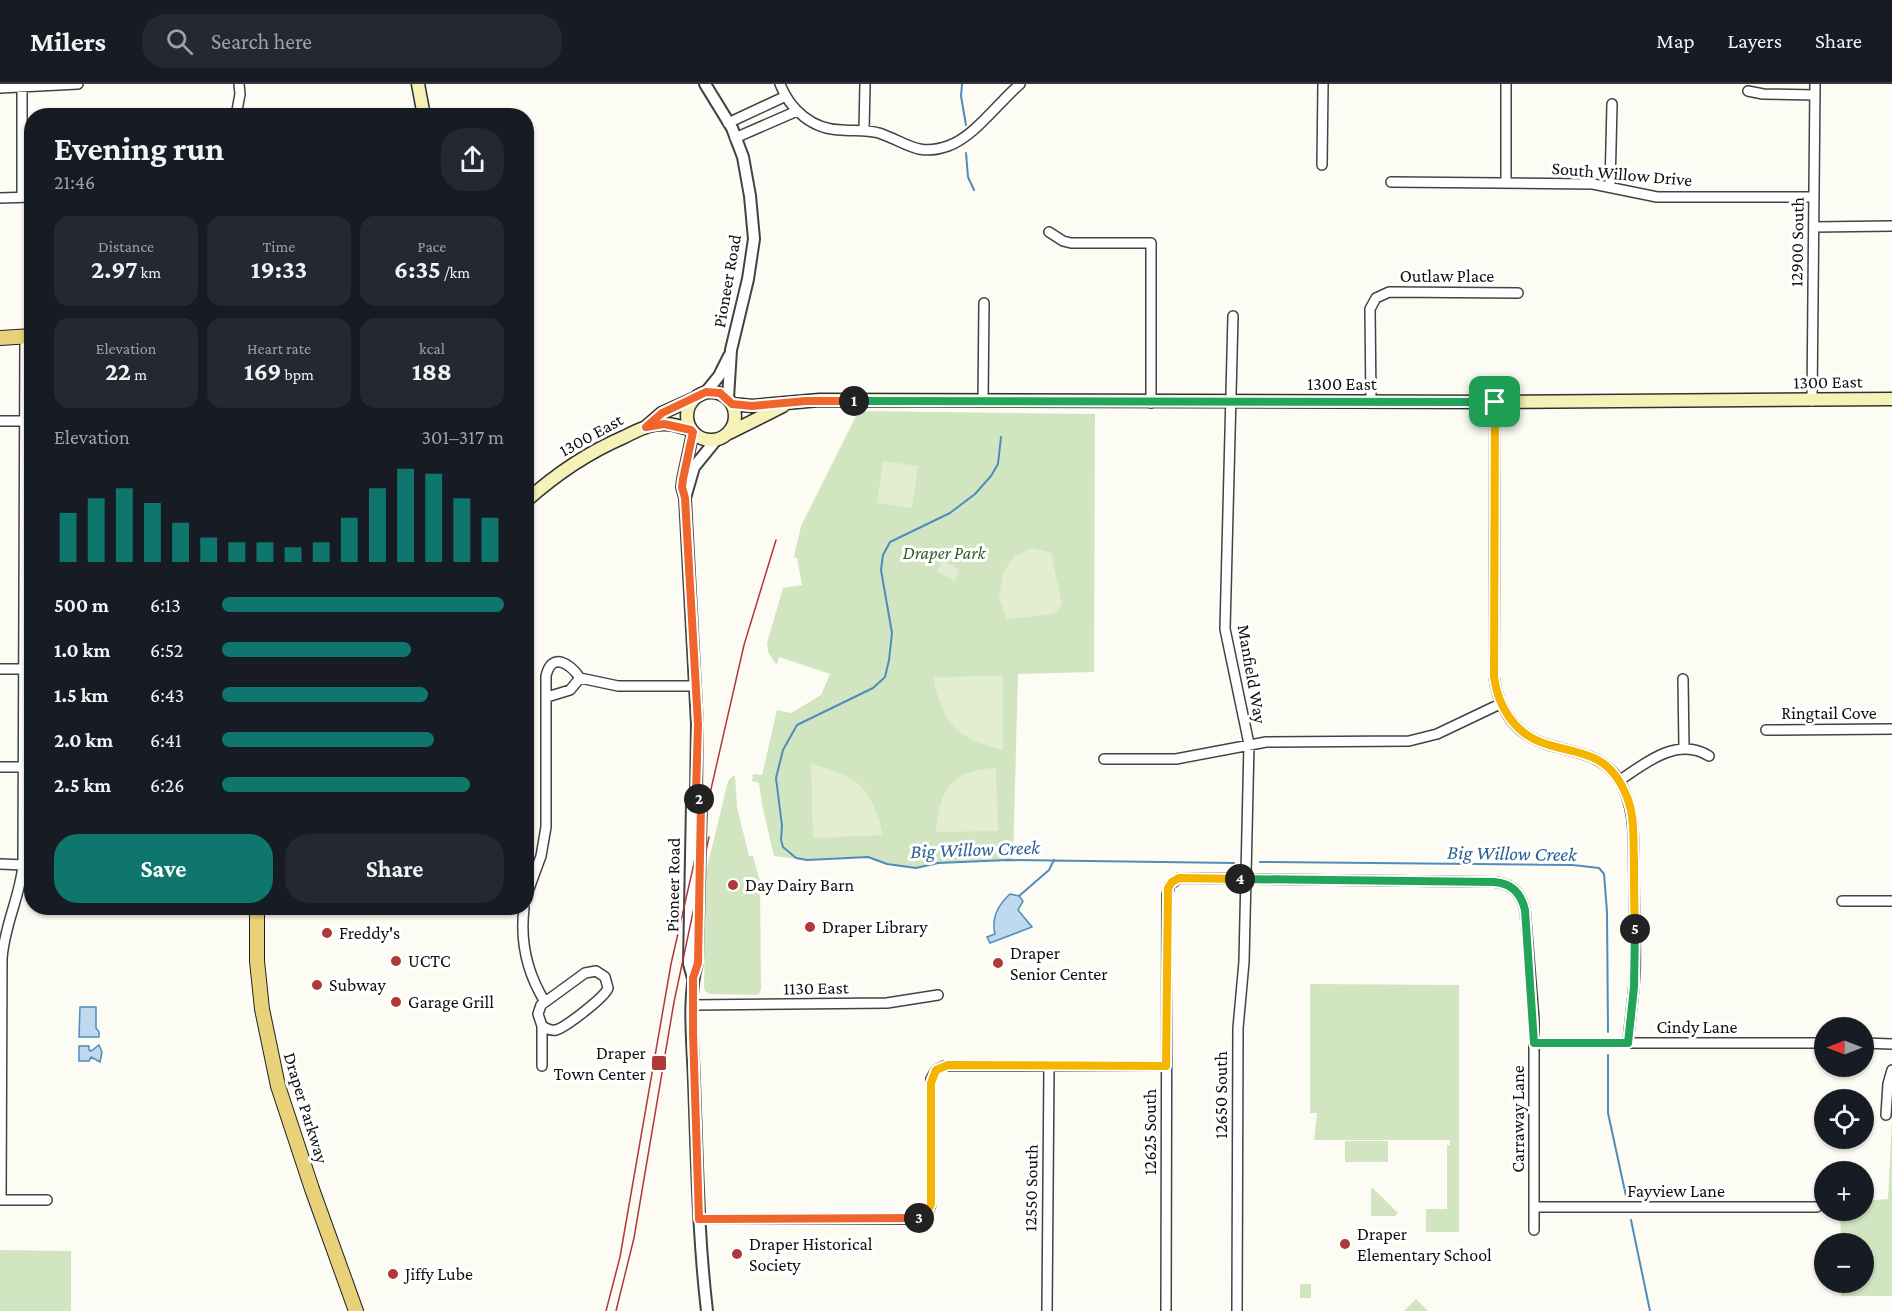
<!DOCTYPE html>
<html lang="en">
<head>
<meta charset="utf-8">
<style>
	body { margin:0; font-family:"Crimson Pro",serif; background:#242831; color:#f1f3f6; height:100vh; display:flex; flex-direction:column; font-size:22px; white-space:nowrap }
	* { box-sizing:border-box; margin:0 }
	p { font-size:20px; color:#9ea1a6 }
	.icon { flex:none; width:33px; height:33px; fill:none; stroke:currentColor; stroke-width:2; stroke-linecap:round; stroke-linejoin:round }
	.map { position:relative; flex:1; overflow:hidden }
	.panel { position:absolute; left:24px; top:24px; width:510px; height:807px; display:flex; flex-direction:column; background:#171b24; border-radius:24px; box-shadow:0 2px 4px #0004 }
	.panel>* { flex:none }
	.needle { width:39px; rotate:270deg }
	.controls { position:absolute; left:1814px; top:933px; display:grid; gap:12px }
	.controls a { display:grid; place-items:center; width:60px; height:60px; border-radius:50%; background:#171b24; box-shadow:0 2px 4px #0004; font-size:30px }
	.pin { position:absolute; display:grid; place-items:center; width:51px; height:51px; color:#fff; margin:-26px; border-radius:12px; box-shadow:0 3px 9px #0006 }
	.km { position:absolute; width:30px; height:30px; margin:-15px; border-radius:50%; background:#222; color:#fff; font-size:16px; line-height:30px; text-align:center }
	.round { display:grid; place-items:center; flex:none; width:63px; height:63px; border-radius:24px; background:#242831 }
	.head { display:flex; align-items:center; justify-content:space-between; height:102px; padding:0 30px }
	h1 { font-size:33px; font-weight:700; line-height:45px }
	.metrics { display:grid; grid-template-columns:repeat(3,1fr); gap:9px; height:102px; padding:6px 30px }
	.metrics div { display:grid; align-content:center; border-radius:15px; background:#242831; text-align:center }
	.metrics b { font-size:26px; font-weight:700 }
	.metrics small { font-size:16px; font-weight:400 }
	.metrics p { font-size:16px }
	.chart { height:168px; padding:12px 30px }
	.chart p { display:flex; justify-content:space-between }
	.chart svg { width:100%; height:108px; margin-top:6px; stroke:#0f766e; stroke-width:6 }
	.action { display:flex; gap:12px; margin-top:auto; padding:12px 30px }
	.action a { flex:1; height:69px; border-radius:24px; background:#0f766e; color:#fff; font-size:24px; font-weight:700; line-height:69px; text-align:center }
	.action a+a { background:#242831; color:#f1f3f6 }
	ul { padding:0 30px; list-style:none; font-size:20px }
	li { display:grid; grid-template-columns:96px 72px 1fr; align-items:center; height:45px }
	li i { height:15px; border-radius:8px; background:#0f766e }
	header { display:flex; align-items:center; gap:36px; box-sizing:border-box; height:84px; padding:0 30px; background:#171b24; border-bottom:2px solid #363941 }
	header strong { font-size:28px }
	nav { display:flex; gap:33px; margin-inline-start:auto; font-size:21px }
	.search { width:420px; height:54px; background:#242831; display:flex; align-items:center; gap:15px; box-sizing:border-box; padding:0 21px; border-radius:24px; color:#9ea1a6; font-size:22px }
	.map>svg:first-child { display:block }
	.green { fill:#d2e5c1 }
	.pitch { fill:#e2edd2 }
	.water { fill:#bfdaef; stroke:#4f8cbd; stroke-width:1.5 }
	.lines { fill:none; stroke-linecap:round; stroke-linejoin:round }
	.stream { stroke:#4f8cbd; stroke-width:2 }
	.minor-casing { stroke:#434343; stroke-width:12 }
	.tertiary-casing { stroke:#434343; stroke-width:14 }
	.secondary-casing { stroke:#323232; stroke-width:15 }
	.primary-casing { stroke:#212121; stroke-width:16 }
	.minor { stroke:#fff; stroke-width:9 }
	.tertiary { stroke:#fff; stroke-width:10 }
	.secondary { stroke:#f5f1b7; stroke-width:12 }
	.primary { stroke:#e7d27a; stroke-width:14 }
	.tram { stroke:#af3939; stroke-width:1.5 }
	.split-1-casing { stroke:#fff; stroke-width:12 }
	.split-2-casing { stroke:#fff; stroke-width:12 }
	.split-3-casing { stroke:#fff; stroke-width:12 }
	.split-4-casing { stroke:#fff; stroke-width:12 }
	.split-5-casing { stroke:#fff; stroke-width:12 }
	.split-6-casing { stroke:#fff; stroke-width:12 }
	.split-1 { stroke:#22a559; stroke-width:8 }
	.split-2 { stroke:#f0652b; stroke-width:8 }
	.split-3 { stroke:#f0652b; stroke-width:8 }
	.split-4 { stroke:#f5b400; stroke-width:8 }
	.split-5 { stroke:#22a559; stroke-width:8 }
	.split-6 { stroke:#f5b400; stroke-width:8 }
	.poi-dot { fill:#af3939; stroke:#fff; stroke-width:2 }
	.labels { text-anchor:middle; stroke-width:6; stroke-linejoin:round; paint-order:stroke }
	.street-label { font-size:18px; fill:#101010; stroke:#fff }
	.park-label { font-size:18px; font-style:italic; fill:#306028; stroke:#fff }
	.poi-label { font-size:18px; fill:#101010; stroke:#fff; text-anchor:start }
	.water-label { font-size:20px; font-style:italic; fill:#285f93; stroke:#fff }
</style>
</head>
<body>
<header>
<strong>Milers</strong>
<div class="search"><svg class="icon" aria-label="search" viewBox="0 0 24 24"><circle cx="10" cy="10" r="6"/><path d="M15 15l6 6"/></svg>Search here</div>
<nav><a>Map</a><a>Layers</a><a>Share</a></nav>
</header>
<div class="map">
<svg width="1892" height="1227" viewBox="0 0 1892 1227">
	<rect width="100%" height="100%" fill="#fdfcf4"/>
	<path class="green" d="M861,327L1095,330L1094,588L1018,590L1013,776L938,779L916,784L887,780L868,773L807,776L774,772L762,721L759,699L752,697L753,690L762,691L777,626L791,629L821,611L830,590L779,573L777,580L775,579L768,568L767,559L783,504L802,501L797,474H794C795,463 799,453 801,442L856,332Z
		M733,692H735L737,723L749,772H753L760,797L761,905L759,910L755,911L710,910L705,907L704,903L706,788L728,697Z
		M1310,900L1459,901V1148H1426V1125H1447V1061H1450V1056H1314L1317,1029H1310Z
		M1892,1034V1212H1841V1199L1863,1198V1160L1841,1159L1840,1127L1863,1126V1117L1888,1115Z
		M1345,1057H1388V1078H1345Z
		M1373,1104L1398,1129L1395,1132H1371V1105Z
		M0,1166L71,1167V1227H0Z
		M1300,1200H1311V1214H1300Z
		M1416,1215L1428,1227H1404Z"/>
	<path class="pitch" d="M883,377L918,382L912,424L877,419Z
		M1033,464L1051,469L1062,520L1055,529L1052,530L1006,535L999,512L1003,490L1014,472Z
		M943,477L960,486L954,497L937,487Z
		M1003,592V666C956,654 943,640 933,593Z
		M811,680C858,691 872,704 883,751L813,754Z
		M996,684L998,747L936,748C940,705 950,686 996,684Z"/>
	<path class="water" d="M1010,810L1019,812L1023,817L1018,826L1032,843L990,859L987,853L995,850C991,834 998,821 1010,810Z
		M80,923H96V944L99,948V953H79Z
		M99,961L102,968L100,978L91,973L89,977H79V962H89V966L91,967Z"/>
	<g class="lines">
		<path class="stream" d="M962,0L961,12L966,41
			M966,69L968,93L974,106
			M1001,353L998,380L991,392L975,410L950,429L890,458L883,471L881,486L892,549L889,576L885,593L873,604L797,641L783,666L776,694L782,742L781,756L783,763L796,774L807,776L868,773L887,780L916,784L938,779L1008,776L1234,779
			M1260,778L1573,781L1599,784L1604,790L1607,828L1608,948
			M1019,812L1049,786L1054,776
			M1608,971V1029L1626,1112
			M1631,1136L1650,1227"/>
		<defs>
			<path id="minor" d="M22,0V113
				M780,0C790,26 813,46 842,46C854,47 867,46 879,49C906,58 917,73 948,62C974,53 998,19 1020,0
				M0,4L78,0
				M1748,7L1763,10L1815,11
				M236,32L240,10L239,0
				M728,39L786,12
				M864,47L865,0
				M735,54L797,27
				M1322,81L1323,0
				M1391,98L1593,100L1657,113H1814
				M1506,99V0
				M1610,103L1612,20
				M0,114L32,113
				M1814,143L1892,142
				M1049,148L1063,157L1071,159H1151V319
				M1233,232L1225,545L1249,660L1244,878L1238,944L1237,1227
				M1812,317L1815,0
				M983,318L984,219
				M1495,318L1494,593C1498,623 1514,649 1543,659C1572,669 1601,668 1619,696C1637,726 1633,761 1634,794C1634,825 1636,856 1635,886C1634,911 1630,935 1628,959
				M1371,319L1370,225L1376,214L1389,208L1518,209
				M0,337H29
				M0,585H24
				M1683,595L1684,664
				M547,613L570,606L580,594
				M1766,646L1892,645
				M1104,675H1176L1266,658L1409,657L1437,650L1500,620
				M0,683H32
				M1619,697C1645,679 1678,652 1709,672
				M0,780L23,781
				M526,813L541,772L546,743V592C552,566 571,581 580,594L618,602H695
				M1842,817H1892
				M524,824C520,857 527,889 545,918
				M693,921L887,919L938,911
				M1534,959H1824
				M1863,959L1892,960
				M542,982V942L538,930L541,921L585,889L596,887L605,893L608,904C605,913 566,943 556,946C551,947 547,945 542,942
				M1886,1031L1888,1000L1892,986
				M0,1116H47
				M1,1116L2,875C4,842 20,813 23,781L25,252
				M1534,1123H1817
				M699,1135H913C923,1134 929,1129 931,1120V995L936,986L944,982H1166
				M1047,1227L1049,982
				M1166,1227L1167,811L1170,801L1179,794L1494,798C1511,799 1521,809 1525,826L1534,935V1146"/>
			<path id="tertiary" d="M705,0L732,44L743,73L750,112L754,155L748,195L731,266L728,314
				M706,308L719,292L729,272
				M693,348L683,395L682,403L685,414L697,640L696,709L692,719L689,880L693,894
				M685,414L694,383L716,356
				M696,709L701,719L697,879C687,914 693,961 694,998C697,1074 698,1151 707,1227"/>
			<path id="secondary" d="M418,0L424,32
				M687 332a24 24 0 1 1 48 0a24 24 0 1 1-48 0Z
				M732,320L752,322L819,316L1495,318L1892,315
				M647,342L662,329L693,315
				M729,349L783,322
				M526,417C556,390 587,369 624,353C636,347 649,340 663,340C673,339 682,343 691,346"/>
			<path id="primary" d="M0,254L32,252
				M257,824V877L262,925L278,1002L312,1105L356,1227"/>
		</defs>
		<use href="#minor" class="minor-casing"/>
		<use href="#tertiary" class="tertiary-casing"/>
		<use href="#secondary" class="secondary-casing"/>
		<use href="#primary" class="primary-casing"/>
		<use href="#minor" class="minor"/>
		<use href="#tertiary" class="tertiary"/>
		<use href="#secondary" class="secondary"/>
		<use href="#primary" class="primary"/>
		<path class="tram" d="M606,1227L620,1173L671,880L744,561L776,456
			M616,1227L634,1154L674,918L709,753"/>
	</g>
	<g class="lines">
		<defs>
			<path id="split-1" d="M854,317L1495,318"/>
			<path id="split-2" d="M699,715L696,709L698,640L685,414L682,403L683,395L693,348L691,346L664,340L646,343L662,329L706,308L720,309L732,320L752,322L806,317H854"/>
			<path id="split-3" d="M699,715L701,719L698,879L693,894V948L699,1135L919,1134"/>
			<path id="split-4" d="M919,1134L928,1127L931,1120V999L936,986L948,981L1166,982L1168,804L1172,798L1179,794L1240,795"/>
			<path id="split-5" d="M1240,795L1494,798C1511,799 1521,809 1525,826L1534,959H1628L1634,903L1635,845"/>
			<path id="split-6" d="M1495,318L1494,593C1498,622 1514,649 1543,659C1582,672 1609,667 1627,713C1635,733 1633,755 1634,776C1634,799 1634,822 1635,845"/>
		</defs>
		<use href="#split-1" class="split-1-casing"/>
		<use href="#split-2" class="split-2-casing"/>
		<use href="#split-3" class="split-3-casing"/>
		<use href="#split-4" class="split-4-casing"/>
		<use href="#split-5" class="split-5-casing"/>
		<use href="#split-6" class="split-6-casing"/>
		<use href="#split-1" class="split-1"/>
		<use href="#split-2" class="split-2"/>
		<use href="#split-3" class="split-3"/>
		<use href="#split-4" class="split-4"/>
		<use href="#split-5" class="split-5"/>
		<use href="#split-6" class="split-6"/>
	</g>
	<g class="poi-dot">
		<circle cx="733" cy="801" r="6"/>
		<circle cx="810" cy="843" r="6"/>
		<circle cx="327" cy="849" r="6"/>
		<circle cx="396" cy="877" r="6"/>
		<circle cx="998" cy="879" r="6"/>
		<circle cx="317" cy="901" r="6"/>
		<circle cx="396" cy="918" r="6"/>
		<rect x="651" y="971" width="16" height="16" rx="3"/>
		<circle cx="1345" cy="1160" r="6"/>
		<circle cx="737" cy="1170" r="6"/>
		<circle cx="393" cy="1190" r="6"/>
	</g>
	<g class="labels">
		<g class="street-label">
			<text transform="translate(1622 90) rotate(5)" y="6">South Willow Drive</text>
			<text transform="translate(1797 158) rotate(-89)" y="6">12900 South</text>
			<text x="1447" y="198">Outlaw Place</text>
			<text transform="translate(727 197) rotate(-80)" y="6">Pioneer Road</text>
			<text transform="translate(1828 298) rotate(-1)" y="6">1300 East</text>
			<text x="1342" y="306">1300 East</text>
			<text transform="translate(591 351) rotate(-29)" y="6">1300 East</text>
			<text transform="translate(1252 590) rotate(80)" y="6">Manfield Way</text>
			<text x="1829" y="635">Ringtail Cove</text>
			<text transform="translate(673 801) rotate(-89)" y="6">Pioneer Road</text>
			<text transform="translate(816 904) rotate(-1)" y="6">1130 East</text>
			<text x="1697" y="949">Cindy Lane</text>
			<text transform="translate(1221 1011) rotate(-90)" y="6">12650 South</text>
			<text transform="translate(306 1024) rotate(73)" y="6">Draper Parkway</text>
			<text transform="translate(1518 1035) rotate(-90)" y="6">Carraway Lane</text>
			<text transform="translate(1150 1048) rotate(-90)" y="6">12625 South</text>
			<text transform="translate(1031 1104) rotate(-89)" y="6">12550 South</text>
			<text x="1676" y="1113">Fayview Lane</text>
		</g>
		<g class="park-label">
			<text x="944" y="475">Draper Park</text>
		</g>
		<g class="poi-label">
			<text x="745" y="807">Day Dairy Barn</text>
			<text x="822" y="849">Draper Library</text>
			<text x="339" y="855">Freddy's</text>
			<text x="1010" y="875">Draper<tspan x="1010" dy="21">Senior Center</tspan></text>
			<text x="408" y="883">UCTC</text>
			<text x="329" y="907">Subway</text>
			<text x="408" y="924">Garage Grill</text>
			<text x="646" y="975" text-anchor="end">Draper<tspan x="646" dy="21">Town Center</tspan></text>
			<text x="1357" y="1156">Draper<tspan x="1357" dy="21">Elementary School</tspan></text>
			<text x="749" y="1166">Draper Historical<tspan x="749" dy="21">Society</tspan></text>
			<text x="405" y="1196">Jiffy Lube</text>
		</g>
		<g class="water-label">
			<text transform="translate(975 765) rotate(-2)" y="7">Big Willow Creek</text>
			<text transform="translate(1512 769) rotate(1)" y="7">Big Willow Creek</text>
		</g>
	</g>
</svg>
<div class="controls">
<a><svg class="needle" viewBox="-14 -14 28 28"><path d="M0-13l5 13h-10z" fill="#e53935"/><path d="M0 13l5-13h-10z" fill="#9ea1a6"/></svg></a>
<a><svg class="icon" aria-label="locate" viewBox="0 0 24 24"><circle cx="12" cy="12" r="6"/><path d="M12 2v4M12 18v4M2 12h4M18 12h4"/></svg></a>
<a>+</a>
<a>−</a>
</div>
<div class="pin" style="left:1495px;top:318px;background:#1e9e55"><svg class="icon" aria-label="arrive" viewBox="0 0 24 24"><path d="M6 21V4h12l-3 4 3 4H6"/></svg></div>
<b class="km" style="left:854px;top:317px">1</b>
<b class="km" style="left:699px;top:715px">2</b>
<b class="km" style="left:919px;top:1134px">3</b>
<b class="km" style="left:1240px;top:795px">4</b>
<b class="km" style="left:1635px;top:845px">5</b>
<section class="panel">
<div class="head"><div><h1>Evening run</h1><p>21:46</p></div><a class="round"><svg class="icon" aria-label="share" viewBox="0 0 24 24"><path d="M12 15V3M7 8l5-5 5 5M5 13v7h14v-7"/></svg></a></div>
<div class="metrics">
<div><p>Distance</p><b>2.97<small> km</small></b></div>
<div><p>Time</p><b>19:33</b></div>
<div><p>Pace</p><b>6:35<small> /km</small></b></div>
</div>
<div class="metrics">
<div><p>Elevation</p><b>22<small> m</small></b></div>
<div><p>Heart rate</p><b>169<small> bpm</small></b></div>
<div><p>kcal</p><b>188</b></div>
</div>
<div class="chart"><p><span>Elevation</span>301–317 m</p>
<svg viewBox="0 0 160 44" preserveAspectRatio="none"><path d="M5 44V24M15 44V18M25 44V14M35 44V20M45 44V28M55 44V34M65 44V36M75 44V36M85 44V38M95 44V36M105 44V26M115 44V14M125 44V6M135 44V8M145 44V18M155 44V26"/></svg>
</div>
<ul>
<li><b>500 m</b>6:13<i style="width:100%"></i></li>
<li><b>1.0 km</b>6:52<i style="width:67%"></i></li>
<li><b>1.5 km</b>6:43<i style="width:73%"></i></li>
<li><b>2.0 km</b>6:41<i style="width:75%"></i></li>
<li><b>2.5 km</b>6:26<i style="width:88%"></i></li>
</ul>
<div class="action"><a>Save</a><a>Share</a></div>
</section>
</div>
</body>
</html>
